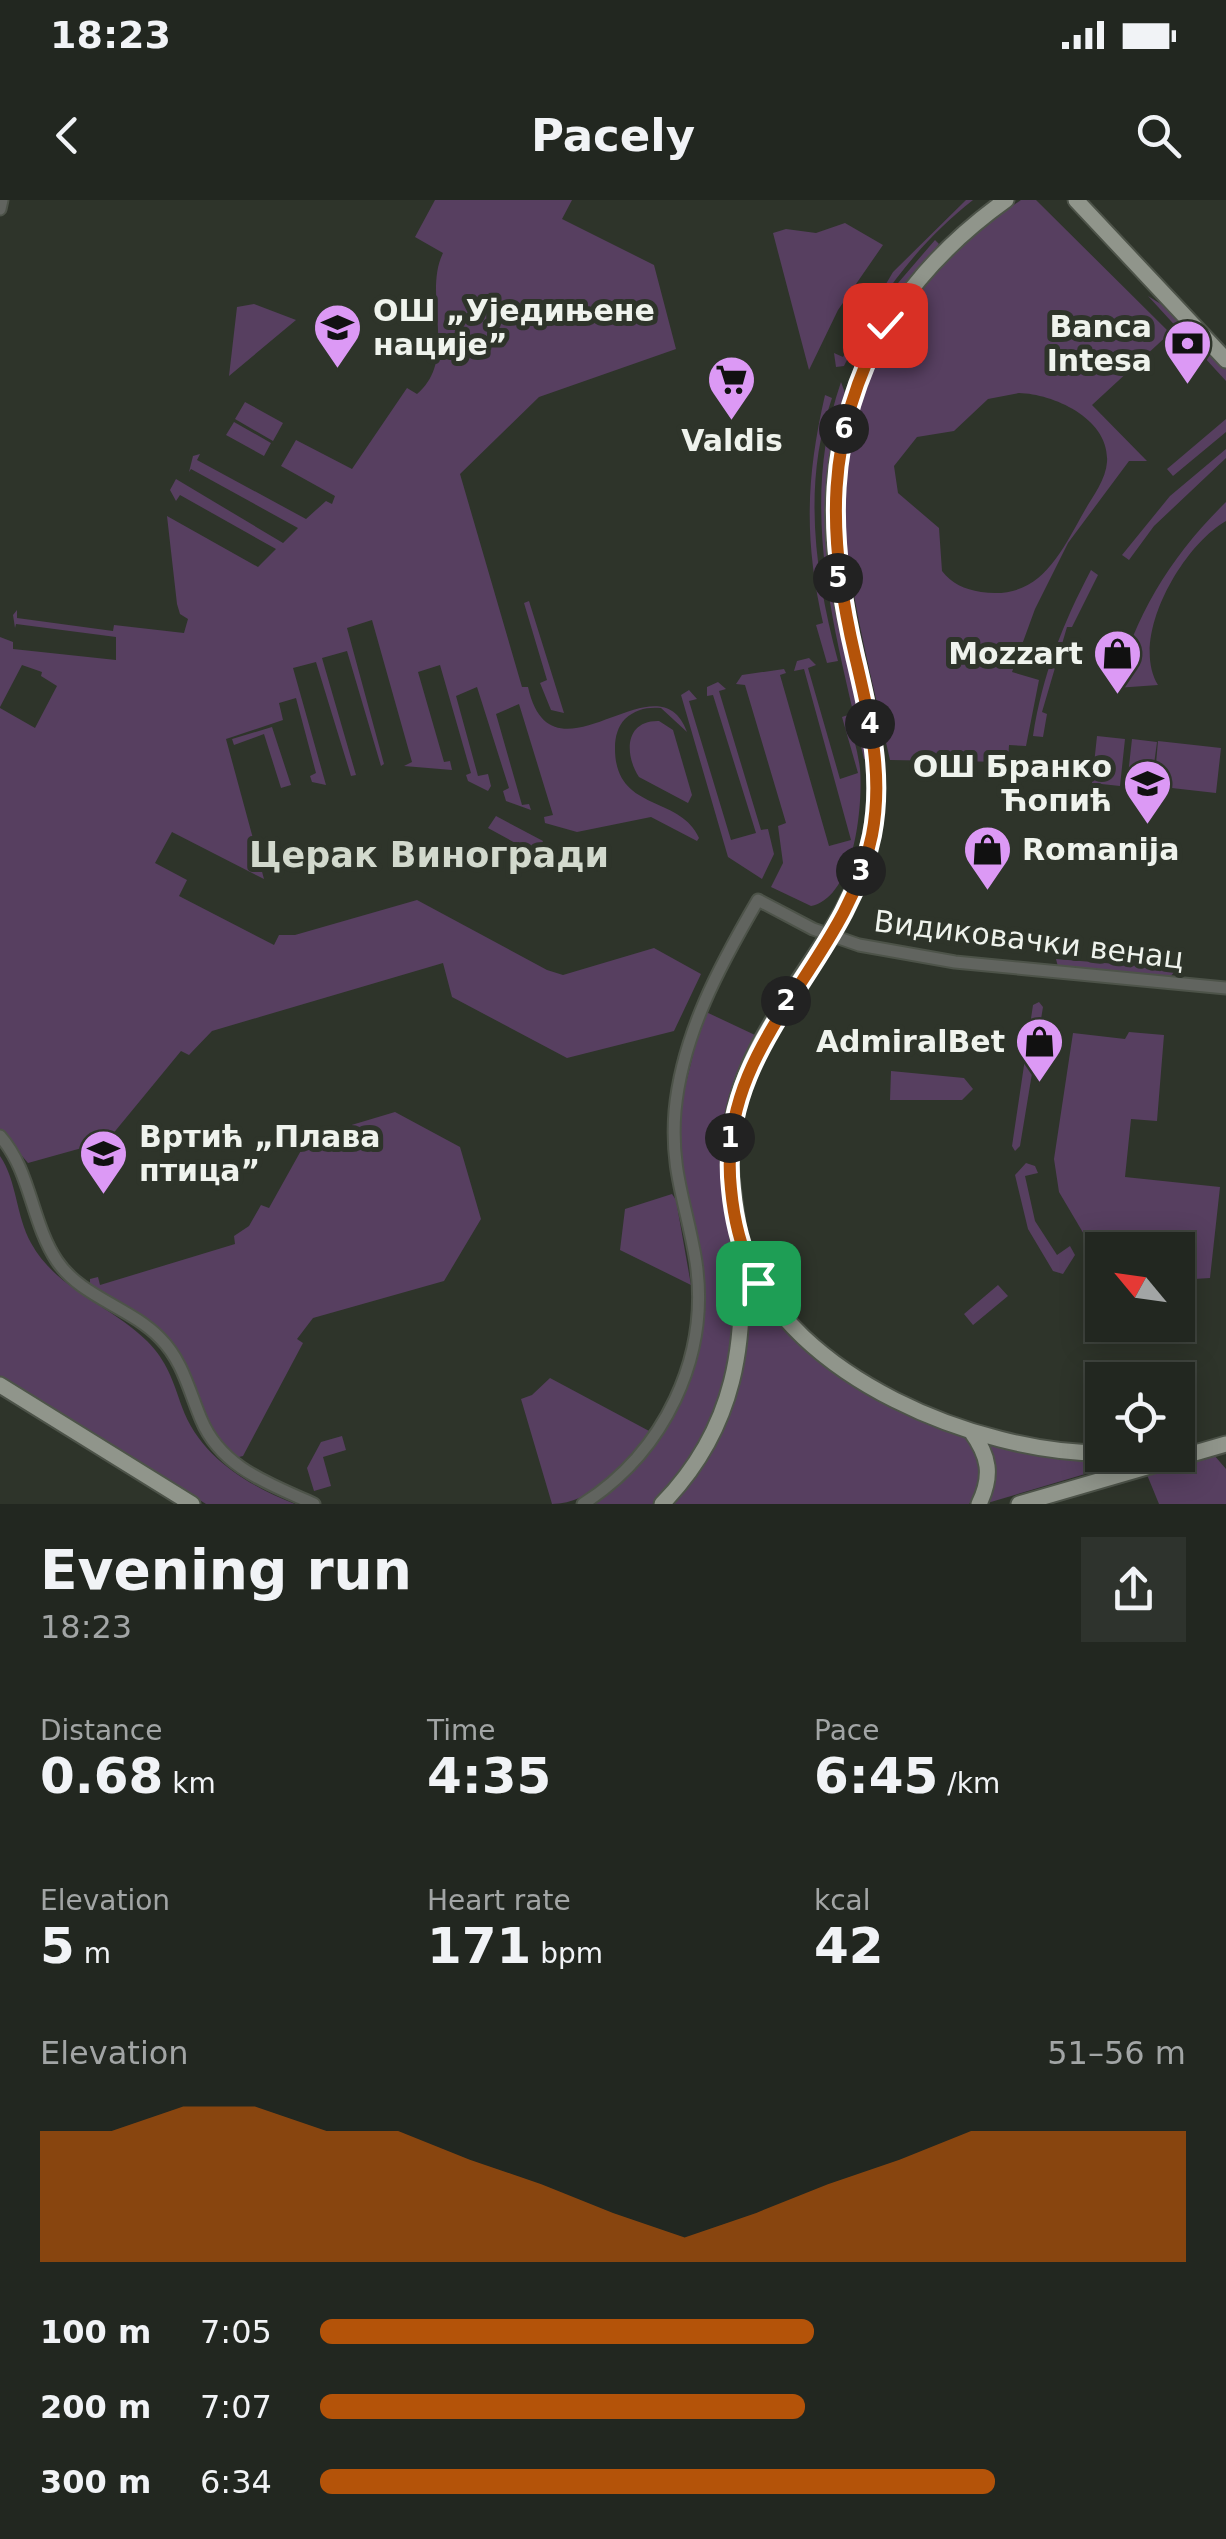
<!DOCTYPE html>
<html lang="en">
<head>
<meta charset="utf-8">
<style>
	body { margin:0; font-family:"DejaVu Sans",sans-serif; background:#2e332d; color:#f1f3f6; height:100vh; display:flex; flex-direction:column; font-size:38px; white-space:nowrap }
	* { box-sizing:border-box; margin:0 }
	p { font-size:32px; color:#a2a5a5 }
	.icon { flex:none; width:55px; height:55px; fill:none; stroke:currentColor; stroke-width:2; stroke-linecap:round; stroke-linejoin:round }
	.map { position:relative; height:1304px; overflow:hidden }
	.sheet { display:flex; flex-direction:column; background:#222720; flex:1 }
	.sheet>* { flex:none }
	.needle { width:65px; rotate:299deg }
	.buttons { position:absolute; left:1085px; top:1032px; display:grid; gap:20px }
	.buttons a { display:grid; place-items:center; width:110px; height:110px; border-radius:0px; background:#222720; box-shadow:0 5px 25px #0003,0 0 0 2px #3f443e; font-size:50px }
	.pin { position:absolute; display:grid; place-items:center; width:85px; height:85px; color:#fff; margin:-42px; border-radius:20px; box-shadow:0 5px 15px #0006 }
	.km { position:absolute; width:50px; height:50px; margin:-25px; border-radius:50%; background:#222; color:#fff; font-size:28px; line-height:50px; text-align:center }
	.round { display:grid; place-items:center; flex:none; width:105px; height:105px; border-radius:0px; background:#2e332d }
	.summary { display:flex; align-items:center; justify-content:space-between; height:170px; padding:0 40px }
	h1 { font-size:55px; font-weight:700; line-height:75px }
	.stats { display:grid; grid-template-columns:repeat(3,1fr); gap:15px; height:170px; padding:10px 40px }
	.stats div { display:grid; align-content:center }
	.stats b { font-size:50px; font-weight:700 }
	.stats small { font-size:28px; font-weight:400 }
	.stats p { font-size:28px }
	.chart { height:280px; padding:20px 40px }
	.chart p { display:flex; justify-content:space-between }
	.chart svg { width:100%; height:180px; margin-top:10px; fill:#b45309; opacity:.7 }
	ul { padding:0 40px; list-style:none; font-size:32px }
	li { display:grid; grid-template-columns:160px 120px 1fr; align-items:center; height:75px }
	li i { height:25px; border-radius:12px; background:#b45309 }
	.status { display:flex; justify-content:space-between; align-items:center; height:70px; padding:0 50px; background:#222720; direction:ltr }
	.status svg { height:28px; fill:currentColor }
	header { display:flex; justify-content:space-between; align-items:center; height:130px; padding:0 40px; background:#222720; font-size:45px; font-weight:700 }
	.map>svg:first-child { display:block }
	.green { fill:#573f60; fill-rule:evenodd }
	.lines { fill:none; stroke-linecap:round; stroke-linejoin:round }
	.minor-casing { stroke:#4d5349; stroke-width:15 }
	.major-casing { stroke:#4d5349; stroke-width:19 }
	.minor { stroke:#61645f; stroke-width:11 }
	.major { stroke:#90958b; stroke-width:15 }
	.route-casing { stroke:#fff; stroke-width:20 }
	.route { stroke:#b45309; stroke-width:12 }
	.labels { text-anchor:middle; stroke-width:10; stroke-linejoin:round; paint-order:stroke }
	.poi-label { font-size:30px; font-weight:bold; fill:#eff3ed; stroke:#2e342a; text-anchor:end }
	.street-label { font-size:30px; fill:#eff3ed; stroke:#2e342a }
	.quarter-label { font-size:35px; font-weight:bold; fill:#d2d9cd; stroke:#2e342a }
</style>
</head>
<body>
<div class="status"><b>18:23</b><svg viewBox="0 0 49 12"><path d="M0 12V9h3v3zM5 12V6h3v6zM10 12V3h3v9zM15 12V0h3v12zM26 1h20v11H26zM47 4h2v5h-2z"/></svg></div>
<header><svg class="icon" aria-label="back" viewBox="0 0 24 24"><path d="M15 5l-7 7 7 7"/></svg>Pacely<svg class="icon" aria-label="search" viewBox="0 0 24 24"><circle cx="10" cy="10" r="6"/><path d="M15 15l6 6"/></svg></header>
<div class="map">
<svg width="1226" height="1304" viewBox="0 0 1226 1304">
	<rect width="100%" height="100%" fill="#2e342a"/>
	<path class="green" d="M435,0H572L562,19L654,65L676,149L539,197L460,274L522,487H528C552,594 658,452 687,532L661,508C647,507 636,509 625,519C618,526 615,537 615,547C614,613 680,594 699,638L697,641L651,617L577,632L545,623L544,617L553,615L519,504L496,514L522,605L529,604L531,610L506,601L503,591L509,588L477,487L456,496L478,576L488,574L491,586L488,591L468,581L466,575L471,573L440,465L418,472L444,562L450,561L452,570L404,566L412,562L372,420L347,428L384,564L381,566L347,451L322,458L356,575L351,576L316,462L293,468L326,585L312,582L310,576L316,573L296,498L279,503L283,520L226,539L264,679L172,632L155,663L187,680L179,696L274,745L279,735H295L417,700L547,770L563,775L654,748L701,774L674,831L567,858L452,797L443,763L212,831L189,855L181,851L107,941L28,963L0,930V508L35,528L57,486L41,476L42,472L22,465L0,507V437L13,442V449L116,460V437L16,424L15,428L13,415L17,410V418L113,431L114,425L184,433L188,419L180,414L177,404L167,316L258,367L276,349L180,295L176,301L170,290L176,279L283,343L298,328L191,269L189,272L193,256L200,254L197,260L306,319L326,301L332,304L335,296L281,266L296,240L352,269L407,188L417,194C459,158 422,96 443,53L415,37Z
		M966,0H973C915,46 876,100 844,166L836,167L834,153L843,157L893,72Z
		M1021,0H1036L1170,133L1092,205L1147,261H1129L1068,343L1035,409L1012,472L1039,480L1026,546L1009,545L1008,562L890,560C873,483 852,405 844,326C830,190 914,73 1021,0ZM1019,193C1054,194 1110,219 1107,262C1106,279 1093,296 1085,310C1060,354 1040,401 981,392C964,389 952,384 942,371L939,328L898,293L894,266L917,237L954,231L988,199Z
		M845,23L883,45L838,110L809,170L773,33L786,29L816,33Z
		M935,40L939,44L891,101L858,163L852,161L892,90Z
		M1148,96L1172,111L1226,169V181Z
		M254,104L296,120L229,176L237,107Z
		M841,182L845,193L828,273V370L868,559H864C836,433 797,310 841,182Z
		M825,195L832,198C802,284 815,375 838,461L827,463L816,425L823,423C804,339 806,278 825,195Z
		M245,202L283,223L273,241L235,219Z
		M1226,219V232L1173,276L1167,269Z
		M234,222L271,243L264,256L226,235Z
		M1226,249V258L1154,326L1129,360L1122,355L1170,296Z
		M1226,302V321C1182,346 1129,438 1158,485L1116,488C1135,414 1172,355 1226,302Z
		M1091,370L1098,375L1072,427H1067L1042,512L1047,514L1043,537L1033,536C1042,476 1063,423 1091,370Z
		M529,401L564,513L551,510L540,483L547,480L524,403Z
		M809,458L816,465L808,468L840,579L858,573L842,517L848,515C852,533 858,551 860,569C863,605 855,697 811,706L771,687L783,663L778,626L786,623L745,485L736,484L742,475L784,469L786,473L780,475L829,646L851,640L804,469L794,471L797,461Z
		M718,482L726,489L719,491L761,630L768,629L774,654L762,679L728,657L681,495L689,490L697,499L689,501L731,640L756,633L713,495L707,496V487Z
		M659,521L673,530L692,595L688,603L639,577C624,554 625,520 659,521Z
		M272,527L291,585L281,588L264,534L234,545L232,539Z
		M1097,536L1125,539L1120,586L1092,583Z
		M1132,539L1157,542L1151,587L1127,584Z
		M1158,541L1221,548L1216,593L1154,586Z
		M496,616L543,641L539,650H528L488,628Z
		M1056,759L1177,769L1169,778L1058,767Z
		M1039,802L1043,807L1020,946L1015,951L1012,946L1033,805Z
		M704,811L755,835C730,878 715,933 721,983C728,1042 747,1104 733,1165C720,1223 692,1259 656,1304H591L653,1246L682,1198L702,1106L681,973V903Z
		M1129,832L1164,835L1157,921L1131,919L1125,977L1220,987L1210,1078L1178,1080V1050H1105L1085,1036L1059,992L1054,959L1073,833L1125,839Z
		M891,871L964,878L973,889L962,900H890Z
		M395,912L460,947L481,1019L444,1081L313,1118L297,1139L303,1143L243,1256L235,1258C204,1228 202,1192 181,1156C160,1122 124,1104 90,1085V1079L98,1077L100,1085L235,1044L234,1036L249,1026L261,1005L269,1008L308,938Z
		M0,956C17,981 16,1016 31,1043C57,1090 109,1104 147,1141C167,1161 173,1181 182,1207C200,1257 249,1286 295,1304H206L0,1176Z
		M1026,963L1035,966L1038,973L1025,976L1035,1021L1057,1055L1070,1046L1075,1055L1063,1074L1053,1071L1028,1029L1015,975Z
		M672,994L676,1000L691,1085L620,1050L625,1009Z
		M750,1074C792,1119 836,1180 892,1208C917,1221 960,1222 976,1247C988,1266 982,1288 969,1304H671C732,1235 755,1167 747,1075Z
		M998,1085L1008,1096L973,1125L964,1114Z
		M550,1178L651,1232C629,1264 592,1304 552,1304L521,1199L532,1195Z
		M975,1234L1040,1256L1139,1258L984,1304Z
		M342,1236L346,1250L323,1257L331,1286L314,1291L307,1268L321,1242Z
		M1208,1248L1226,1269V1304H1159L1143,1265Z"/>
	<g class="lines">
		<defs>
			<path id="minor" d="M0,9L2,0
				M0,936C31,971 31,1022 57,1061C81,1097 130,1107 160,1138C183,1161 189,1191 201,1219C221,1268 270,1284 314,1304
				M583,1304C664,1252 710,1158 696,1062C687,1005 670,972 675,911C682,835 720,765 758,700L813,729L859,745L955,762L1226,788"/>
			<path id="major" d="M1076,0L1226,160
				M745,1053C792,1178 978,1253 1102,1253
				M0,1185L192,1304
				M971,1231C989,1256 993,1275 979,1304
				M662,1304C736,1228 748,1141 739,1039C735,1001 726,967 732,927C746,817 849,744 871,637C887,561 862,488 845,414C807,245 866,100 1006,0
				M1019,1304L1226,1244"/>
		</defs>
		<use href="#minor" class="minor-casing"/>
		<use href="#major" class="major-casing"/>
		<use href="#minor" class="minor"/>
		<use href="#major" class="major"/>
	</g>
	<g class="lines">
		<defs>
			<path id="route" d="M758,1083C742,1054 734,1021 731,989C715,841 846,767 872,635C884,573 869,516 855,456C827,337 824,235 885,125"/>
		</defs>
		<use href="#route" class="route-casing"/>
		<use href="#route" class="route"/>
	</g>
	<defs>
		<symbol id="school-pin" viewBox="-11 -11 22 30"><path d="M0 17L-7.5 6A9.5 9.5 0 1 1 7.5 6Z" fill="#dc99f5" stroke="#2e342a"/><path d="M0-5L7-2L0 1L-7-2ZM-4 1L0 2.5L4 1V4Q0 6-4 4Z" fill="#111"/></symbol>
		<symbol id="bank-pin" viewBox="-11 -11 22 30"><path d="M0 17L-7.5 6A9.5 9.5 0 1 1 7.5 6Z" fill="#dc99f5" stroke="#2e342a"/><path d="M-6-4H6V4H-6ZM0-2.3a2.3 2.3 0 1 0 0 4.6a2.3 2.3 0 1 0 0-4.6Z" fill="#111"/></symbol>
		<symbol id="supermarket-pin" viewBox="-11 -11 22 30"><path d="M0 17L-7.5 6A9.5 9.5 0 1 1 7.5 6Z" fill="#dc99f5" stroke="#2e342a"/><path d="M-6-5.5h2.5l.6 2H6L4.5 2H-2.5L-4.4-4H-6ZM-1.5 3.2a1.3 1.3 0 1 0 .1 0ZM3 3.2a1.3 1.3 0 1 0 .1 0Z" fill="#111"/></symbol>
		<symbol id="shop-pin" viewBox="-11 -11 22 30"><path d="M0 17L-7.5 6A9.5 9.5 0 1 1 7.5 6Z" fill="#dc99f5" stroke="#2e342a"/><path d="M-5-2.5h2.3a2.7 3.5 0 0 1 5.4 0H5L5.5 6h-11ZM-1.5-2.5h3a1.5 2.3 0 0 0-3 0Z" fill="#111"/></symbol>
	</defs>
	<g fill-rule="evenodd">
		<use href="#school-pin" x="310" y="100" width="55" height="75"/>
		<use href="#bank-pin" x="1160" y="116" width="55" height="75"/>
		<use href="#supermarket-pin" x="704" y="152" width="55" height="75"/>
		<use href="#shop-pin" x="1090" y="426" width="55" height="75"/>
		<use href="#school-pin" x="1120" y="556" width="55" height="75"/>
		<use href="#shop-pin" x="960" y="622" width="55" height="75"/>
		<use href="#shop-pin" x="1012" y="814" width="55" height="75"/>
		<use href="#school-pin" x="76" y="926" width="55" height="75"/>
	</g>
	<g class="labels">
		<g class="poi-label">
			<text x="373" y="121" text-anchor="start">ОШ „Уједињене<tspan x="373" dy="34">нације”</tspan></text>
			<text x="1152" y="137">Banca<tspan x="1152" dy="34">Intesa</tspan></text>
			<text x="732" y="251" text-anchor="middle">Valdis</text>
			<text x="1083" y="464">Mozzart</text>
			<text x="1112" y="577">ОШ Бранко<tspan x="1112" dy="34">Ћопић</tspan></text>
			<text x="1022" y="660" text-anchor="start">Romanija</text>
			<text x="1005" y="852">AdmiralBet</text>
			<text x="139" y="947" text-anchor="start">Вртић „Плава<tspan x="139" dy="34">птица”</tspan></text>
		</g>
		<g class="street-label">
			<text transform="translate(1029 740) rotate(7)" y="10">Видиковачки венац</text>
		</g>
		<g class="quarter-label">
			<text x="429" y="667">Церак Виногради</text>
		</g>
	</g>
</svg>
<div class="buttons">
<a><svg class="needle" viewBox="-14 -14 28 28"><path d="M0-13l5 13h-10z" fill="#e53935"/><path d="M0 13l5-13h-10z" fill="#a2a5a5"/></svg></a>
<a><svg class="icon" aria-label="locate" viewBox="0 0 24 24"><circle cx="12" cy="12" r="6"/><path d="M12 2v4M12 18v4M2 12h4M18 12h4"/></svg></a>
</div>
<div class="pin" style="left:758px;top:1083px;background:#1e9e55"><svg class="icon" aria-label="arrive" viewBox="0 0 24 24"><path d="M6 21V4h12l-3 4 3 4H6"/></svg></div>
<div class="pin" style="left:885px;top:125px;background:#d93025"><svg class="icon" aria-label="check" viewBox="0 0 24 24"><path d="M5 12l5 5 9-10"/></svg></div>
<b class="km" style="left:730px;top:938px">1</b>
<b class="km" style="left:786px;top:801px">2</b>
<b class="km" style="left:861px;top:671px">3</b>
<b class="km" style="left:870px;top:524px">4</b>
<b class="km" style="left:838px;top:378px">5</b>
<b class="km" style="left:844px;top:229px">6</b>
</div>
<section class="sheet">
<div class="summary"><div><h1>Evening run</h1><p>18:23</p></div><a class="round"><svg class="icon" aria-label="share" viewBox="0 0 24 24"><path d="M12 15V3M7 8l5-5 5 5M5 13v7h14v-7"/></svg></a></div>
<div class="stats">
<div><p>Distance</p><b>0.68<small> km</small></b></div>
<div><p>Time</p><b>4:35</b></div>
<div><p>Pace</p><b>6:45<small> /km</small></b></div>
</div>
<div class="stats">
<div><p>Elevation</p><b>5<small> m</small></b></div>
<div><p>Heart rate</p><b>171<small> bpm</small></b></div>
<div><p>kcal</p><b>42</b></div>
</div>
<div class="chart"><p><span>Elevation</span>51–56 m</p>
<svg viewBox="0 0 160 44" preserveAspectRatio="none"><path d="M0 44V12L10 12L20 6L30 6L40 12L50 12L60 19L70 25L80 32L90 38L100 32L110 25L120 19L130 12L140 12L150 12L160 12V44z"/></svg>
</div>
<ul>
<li><b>100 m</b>7:05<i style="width:57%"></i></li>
<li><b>200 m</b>7:07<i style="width:56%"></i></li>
<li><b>300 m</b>6:34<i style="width:78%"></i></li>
</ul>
</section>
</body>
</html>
